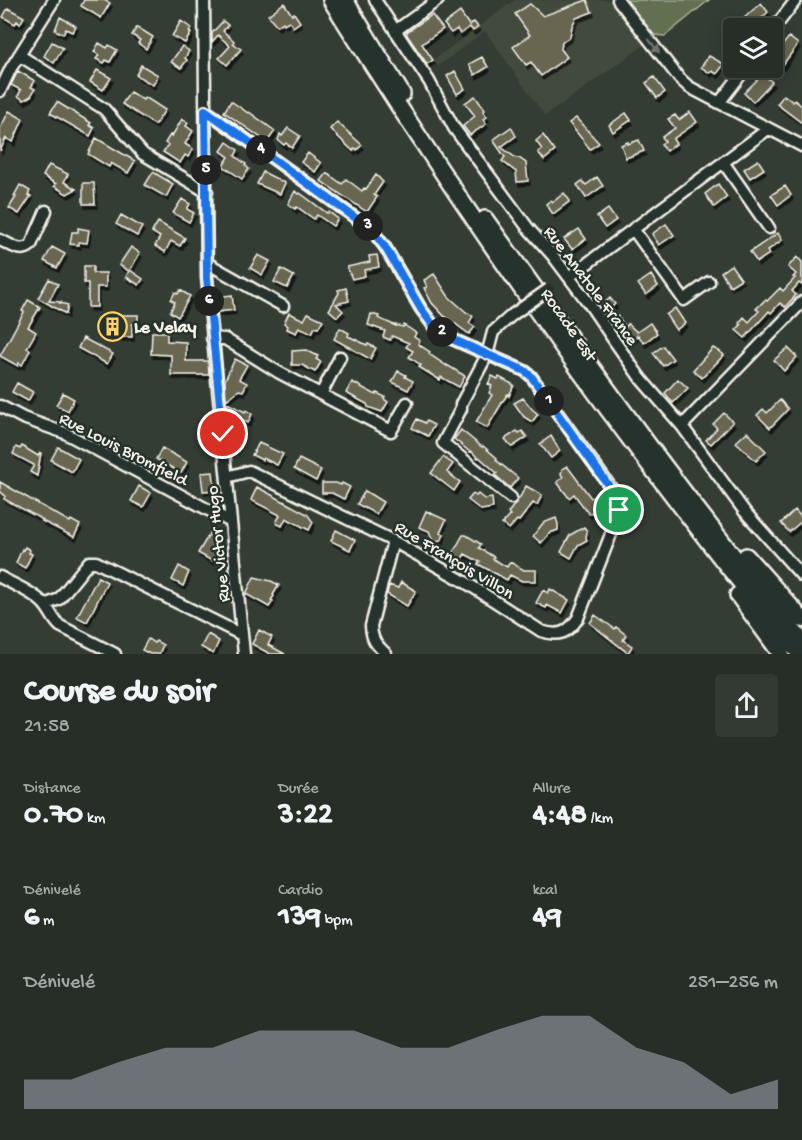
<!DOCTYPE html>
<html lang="fr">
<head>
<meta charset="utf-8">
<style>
	body { margin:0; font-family:"Gochi Hand",sans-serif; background:#323a33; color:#f1f3f6; height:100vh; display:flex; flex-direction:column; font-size:22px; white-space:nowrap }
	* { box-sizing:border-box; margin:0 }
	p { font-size:20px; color:#a4a8a7 }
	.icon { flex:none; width:33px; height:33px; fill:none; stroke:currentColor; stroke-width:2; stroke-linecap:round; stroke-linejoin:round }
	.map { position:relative; height:654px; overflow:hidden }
	.panel { display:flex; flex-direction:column; background:#262e27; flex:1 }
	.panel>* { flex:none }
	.buttons { position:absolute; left:723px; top:18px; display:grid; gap:12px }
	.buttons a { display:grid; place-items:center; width:60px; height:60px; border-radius:6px; background:#262e27; box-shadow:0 3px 15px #0003,0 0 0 2px #424a44; font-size:30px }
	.pin { position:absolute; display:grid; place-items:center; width:51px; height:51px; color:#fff; margin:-26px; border:3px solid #fff; border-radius:50%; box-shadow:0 2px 6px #0007 }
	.km { position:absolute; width:30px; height:30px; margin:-15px; border-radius:50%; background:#222; color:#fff; font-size:16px; line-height:30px; text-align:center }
	.round { display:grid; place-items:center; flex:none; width:63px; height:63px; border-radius:6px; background:#323a33 }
	.summary { display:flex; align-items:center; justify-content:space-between; height:102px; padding:0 24px }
	h1 { font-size:33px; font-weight:700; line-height:45px }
	.metrics { display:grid; grid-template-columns:repeat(3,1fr); gap:9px; height:102px; padding:6px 24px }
	.metrics div { display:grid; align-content:center }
	.metrics b { font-size:30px; font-weight:700 }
	.metrics small { font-size:16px; font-weight:400 }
	.metrics p { font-size:16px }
	.chart { height:168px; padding:12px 24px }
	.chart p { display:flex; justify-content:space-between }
	.chart svg { width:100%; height:108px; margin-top:6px; fill:#8c9099; opacity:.7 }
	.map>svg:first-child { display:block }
	.built { fill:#43493d }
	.green { fill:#627051; stroke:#abb09c; stroke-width:1.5 }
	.building { fill:#676651; stroke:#f4f1e8; stroke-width:1.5; filter:url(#shadow) }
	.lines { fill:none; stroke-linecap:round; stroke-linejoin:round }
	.minor-casing { stroke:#f4f1e8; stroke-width:15 }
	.highway-casing { stroke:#f4f1e8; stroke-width:20 }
	.minor { stroke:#26332d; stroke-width:10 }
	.highway { stroke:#26332d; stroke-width:15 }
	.minor-bridge-casing { stroke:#f4f1e8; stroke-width:15; stroke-linecap:butt }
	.minor-bridge { stroke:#26332d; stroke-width:10 }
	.oneway { fill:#6e766e }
	.route-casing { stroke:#fff; stroke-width:12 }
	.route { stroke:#1a73e8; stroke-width:8 }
	.labels { text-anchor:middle; stroke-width:5; stroke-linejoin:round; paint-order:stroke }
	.street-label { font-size:18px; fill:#f4f1e8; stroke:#26332d }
	.poi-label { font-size:18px; font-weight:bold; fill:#f4f1e8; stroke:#26332d; text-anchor:start }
</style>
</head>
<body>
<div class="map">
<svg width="802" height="654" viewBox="0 0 802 654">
	<defs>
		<filter id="shadow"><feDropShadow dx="2" dy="4" stdDeviation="0" flood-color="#0009"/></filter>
	</defs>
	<rect width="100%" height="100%" fill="#333d34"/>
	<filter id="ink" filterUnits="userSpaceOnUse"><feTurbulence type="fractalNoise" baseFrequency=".0167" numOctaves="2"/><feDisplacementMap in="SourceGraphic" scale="12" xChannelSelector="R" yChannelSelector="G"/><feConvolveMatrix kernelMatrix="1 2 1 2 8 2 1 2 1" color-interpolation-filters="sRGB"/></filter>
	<g filter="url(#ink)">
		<path class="built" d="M515,0H612L646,44L545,116L485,31L438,66L433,60Z"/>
		<path class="green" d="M626,0H709L665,36L654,35Z"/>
		<path class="building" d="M84,0H104L110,3L101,18L81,6Z
			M587,0L592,12L576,18L572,26L570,37L562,42L561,49L567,57L541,76L531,62L526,65L513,47L530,35L515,14L530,4L543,16Z
			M284,3L292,15L294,13L300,22L293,27L289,21L284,24L283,22L277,26L268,15Z
			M761,3L768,12L754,26L745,17Z
			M8,8L24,17L20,24L17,21L15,24L3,17Z
			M460,12L469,25L474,22L478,27L473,31L470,27L460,34L457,29L451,33L444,24Z
			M432,15L443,29L422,44L433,60L427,64L407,35V32Z
			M60,17L76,26L72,32L66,29L63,34L55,30Z
			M181,21L191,28L189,32L191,33L185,43L172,36Z
			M223,21L228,25L223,31L234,41L233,43L241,49L227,65L219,58L230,46L218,35L212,42V33Z
			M137,27L153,37L146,49L138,43L140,40L132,35Z
			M789,37L798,44L782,66L772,61V59Z
			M52,42L63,48L54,63L44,56Z
			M99,43L107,48L109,45L117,50L110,62L106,60L104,63L96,59L99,55L94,52Z
			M182,46L189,51L185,58L187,60L181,68L171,62Z
			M709,56L724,64L717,74L712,71L710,73L701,67Z
			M482,57L488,67L475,75L469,64Z
			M141,65L158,75L153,85L136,75Z
			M97,70L111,78L103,90L90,82Z
			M18,71L35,81L31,87L35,89L31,96L24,100L18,96L21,90L11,85Z
			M455,71L465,89L457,94L447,76Z
			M763,74L772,82L753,102L744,93Z
			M654,77L665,92L657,98L646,83Z
			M130,92L143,100L145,97L165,110L155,125L122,104Z
			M784,95L793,102L794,100L802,106V123L777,104Z
			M475,96L485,110L483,111L487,117L483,119L486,124L470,135L463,126L475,116L465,103Z
			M231,101L248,113L249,112L275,131L267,142L224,112Z
			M57,102L91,123L89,125L94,128L90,136L50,113Z
			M9,111L23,119L13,142L6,138L0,151V129Z
			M690,112L697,122L673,139L676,144L666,151L661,144L665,141L662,137L675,128L668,119L675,115L679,120Z
			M626,113L631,120L613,132L609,125Z
			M576,118L599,143L590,149L569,123Z
			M182,119L188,123L186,126L193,131L185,144L193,149L188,157L185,155L180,163L163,152L168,145L165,143L170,135L172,136Z
			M337,122L362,145L357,150L355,148L353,151L330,129Z
			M511,127L516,136L501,147L516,158H519L526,163L528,181L517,182L516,172L502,161L505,157L493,140Z
			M288,128L300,136L292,148L286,143L284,145L278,140L280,134L282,136Z
			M543,135L555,151L544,160L538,152L542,149L536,141Z
			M96,138L135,161L128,173L111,163L109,167L88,154Z
			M639,140L644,151L626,158L621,145L628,142V144Z
			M227,142L238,150L235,156L246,164L245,165L249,169L242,179L223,166L229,157L221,151Z
			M308,153L321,163L315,172L301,162Z
			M758,160L764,169L750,178L744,169Z
			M49,165L68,174L64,182L76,189L67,194L54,186L56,184L43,176Z
			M153,172L173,184L166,197L145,185Z
			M263,172L285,183L280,194L257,184Z
			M327,173L342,184L346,179L362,191L364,188L366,189L376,175L383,182L374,195L377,197L367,212L321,181Z
			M597,177L603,186L586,198L577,185L582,181L586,185Z
			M83,183H94L95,204H83Z
			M718,184L727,197L714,207L705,194Z
			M20,185L30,191L28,195L31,196L19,214L9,208L16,197L14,196Z
			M785,186L791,195L778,205L771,195Z
			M295,191L299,194L300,193L327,213L329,212L338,219L333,226L317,215L314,219L297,207L295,209L288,204Z
			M564,193L570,201L553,214L546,204L551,200L553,202Z
			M182,199L190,204L187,209L194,213L189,222L173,213Z
			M608,209L616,220L605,228L597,217Z
			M121,215L142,227L137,236L116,224Z
			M158,222L185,238L180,246L171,241L165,252L155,246L160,237L152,232Z
			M666,224L674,235L659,245L652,234Z
			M78,228L89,230L87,243L79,242V245L70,244L72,232H78Z
			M579,229L586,239L572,249L564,239Z
			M778,233L782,240L767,251L769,254L757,262L750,252Z
			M52,247L65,254L57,268L44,261Z
			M131,247L140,253L130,270L143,279L139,285L126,277L129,271L119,265Z
			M258,255L270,261L262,275L250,268Z
			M377,255L379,267L364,270L365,276L352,279L347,267L370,262L369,256Z
			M797,257L802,262V285L799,283L792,291L796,295L785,307L780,303L771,313L769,311L745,338L736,330L741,325L739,323L744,317L749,322L759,311L756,309L765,300L767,301L780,288L783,291L795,278L793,277L796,274L788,267Z
			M731,265L741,279L730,286L721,272Z
			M84,266H93V273H106V287H97V307H88V283H84Z
			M281,269L294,276L287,288L274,282Z
			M434,274L449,297L466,312L473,316L469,323L475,327L469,334L446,317V318L432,303L424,288L427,287L424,280Z
			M651,275L658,286L646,295L638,284Z
			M49,279L58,284L49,301L61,302L60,303L68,305L66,314L38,298Z
			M346,288L349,301L336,304L343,311L337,317L329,310L339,293L338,290Z
			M180,290L190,296L178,317L170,312L175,302L171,300L175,292L178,294Z
			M232,295L234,310L218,312L216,297Z
			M610,298L615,304L611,308L626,327L628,324L637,332L650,323L657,333L644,343L638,335L627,344L600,307Z
			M28,300L40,307L28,327L36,332L27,348L30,350L22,365L19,363L18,366L0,356L24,312L22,311Z
			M675,308L685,323L676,330L666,315Z
			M289,313L304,320L308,313L323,320L318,328L315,327L312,333L299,327L296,333L287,329L288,326L284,323Z
			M371,314L379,316L378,318L396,326V325L403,327L404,325L416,333L414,337L420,341L418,344L430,352L429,354L447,366V365L465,376L459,387L441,377L440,380L419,367L421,365L409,357L413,351L406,347L409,343L392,336L390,340L383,337L385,331L368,325Z
			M121,315H138V324H132V337H117V328H97V319L121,318Z
			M340,328L349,333L348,336L367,345L368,344L376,348L370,359L334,339Z
			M152,332H167V341L186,342V361H208L209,375H171V355L151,354Z
			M83,338L113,354L107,364L78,348Z
			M663,346L673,359L663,366L653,353Z
			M713,348L719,351L724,355L702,378L693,370Z
			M788,348L797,357L784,371L774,360Z
			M306,350L318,356L316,359L321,362L315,372L302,365H292V351Z
			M235,359L247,365L239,379L247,383L243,391L239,390L226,400L225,380Z
			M398,371L406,375L405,377L413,381L408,390L392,382Z
			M492,376L498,379L499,377L514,385L509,396L508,394L502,402L501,401L502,403L487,428L476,422L492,395L489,393L492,386L488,384Z
			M678,379L688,388L673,403L665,393Z
			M352,382L376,395L377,393L385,397L384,399L388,402L382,412L368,407L367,404L346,393Z
			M17,383L33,392L28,401L12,392Z
			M63,393L74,399L68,411L56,405Z
			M523,398L532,409L538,414L532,422L524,417L514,403Z
			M780,400L788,409L770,428L757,415L763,409L767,413Z
			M227,403L245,412L246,410L252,414L248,423L228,412Z
			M724,413L733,422L711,444L706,440L717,428L713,424Z
			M417,419L425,423L426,421L434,425L428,436L412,428Z
			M461,430L482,447L483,446L497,458L496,460L518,478L510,488L495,475L497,473L479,457L478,458L471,451L470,452L454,439Z
			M517,431L519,433L522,431L527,437L512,447L505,439Z
			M747,432L766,451L756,461L736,442Z
			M551,436L560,451L551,458L540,444Z
			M259,443L283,454L277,465L263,458L262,460L252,455Z
			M22,446L38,456L40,453H41L37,476L30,472L34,465L13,454L16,447L20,449Z
			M58,447L79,459L72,472L51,460Z
			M162,448L187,462L181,473L156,459Z
			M443,457L453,464L447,472L460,482L454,491L431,473Z
			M299,459L321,470L316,481L294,469Z
			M567,466L591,498L600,492L607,501L589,514L574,494L569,498L557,482L563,477L561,474L562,469Z
			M213,472L215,490L203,491L201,473Z
			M0,482L70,522L71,520L80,525L74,537L42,521L43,520L4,499L5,496L0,491Z
			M322,483H336L341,485L342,483L350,487L344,499L332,493H322Z
			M139,486L151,493L143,507L131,501Z
			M526,486L542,495L537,505L533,503L519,521L517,520L509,529L502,524L510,515L508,513L520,497Z
			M257,487L307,514L313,522L309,530L286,518L282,526L276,523L280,515L251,500Z
			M365,491L383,502L376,514L357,504Z
			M473,494L476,496L478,494L484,499L492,498L493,508L481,510L468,500Z
			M795,510L802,518V521L789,532L781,523Z
			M426,511L446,520L440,533L444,534L442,539L434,543L429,531L419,527Z
			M556,518L558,524V530L550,533L541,543L533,536L543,523Z
			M584,527L587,531L586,538L587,540L578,545L571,558L561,552L570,535Z
			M336,530L355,540L350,550L331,541Z
			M211,531L219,535V538L213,549L217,552L212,561L198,553Z
			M463,535H466L481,544L479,548L494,557L493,559L507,567L510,562L524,570H536V581H522L510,575L507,580L478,564L480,562L465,554L459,563L450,558Z
			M25,547L30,550L29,553L32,554L25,568L16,563L22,549L23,550Z
			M179,566L189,572L183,586L172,580Z
			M98,577L107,582L87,622L77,617Z
			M254,577L271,581L279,585L273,595L274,596L271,600L273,601L269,607L246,594Z
			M401,582L416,591L407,606L387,594L389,585L398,588Z
			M550,589L569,600L562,613L547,605L546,608L536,603L543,590L548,593Z
			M595,615L615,629L616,627L626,635L623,640L632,646L628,653L590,623Z
			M259,630L272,637L268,645L285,654H270L252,644Z
			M208,634L219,641L213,654L201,647Z
			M148,639L154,643L156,641L163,645L159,654H150L142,650Z"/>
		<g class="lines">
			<defs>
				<path id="minor" d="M204,0L207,278L244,654
					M375,0L429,81L454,128L528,228L553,256L590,305L611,336L641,379L682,426L745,512L802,576
					M618,0L679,78L689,87L802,146
					M395,31L438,0
					M772,31L796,0
					M19,55L104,109L143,154L207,192
					M0,91L11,68L54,0
					M719,103L746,68
					M205,110L371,229L385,247L421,309L436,329L452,339L525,371L531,376L617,496L619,510L617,519L578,618C568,633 559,637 541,631L465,582L393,541L249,471L227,477
					M723,162L769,228
					M633,229L684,300L709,282
					M0,240C10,244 21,254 31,245L46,211
					M207,263L283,306
					M569,277L768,129
					M212,338L225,339L278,372L391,431L407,403
					M321,394L340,357
					M0,406L23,418L65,433L231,522
					M682,426L802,302
					M511,498L443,443L461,409V404L487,355L493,332L512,315
					M0,577C14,585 31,591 42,602C50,609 52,619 60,626L115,654
					M45,605L59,599L89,562H96L242,635
					M386,654C376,644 372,641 371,626L393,541"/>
				<path id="highway" d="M331,0C435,165 542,325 661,480C706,539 751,598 800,654
					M345,0L402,94
					M485,219C587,362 689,505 802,641
					M746,556L802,619
					M738,595L781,654"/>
			</defs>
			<use href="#minor" class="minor-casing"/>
			<use href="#highway" class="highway-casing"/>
			<use href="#minor" class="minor"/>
			<use href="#highway" class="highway"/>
			<defs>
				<path id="minor-bridge" d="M512,315L549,289"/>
			</defs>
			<use href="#minor-bridge" class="minor-bridge-casing"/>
			<use href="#minor-bridge" class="minor-bridge"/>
		</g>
		<defs><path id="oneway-solid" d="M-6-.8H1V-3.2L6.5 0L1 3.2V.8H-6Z" transform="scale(1.5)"/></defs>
		<use class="oneway" href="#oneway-solid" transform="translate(654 46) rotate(52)"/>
	</g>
	<g class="lines" filter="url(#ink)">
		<defs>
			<path id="route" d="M223,434L207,278L205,110L371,229L385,247L421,309L436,329L452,339L525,371L531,376L616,496L619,510"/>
		</defs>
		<use href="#route" class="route-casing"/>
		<use href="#route" class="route"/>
	</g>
	<defs>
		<symbol id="building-ring" viewBox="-11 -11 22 22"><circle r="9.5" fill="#26332d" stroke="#ffd166" stroke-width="1.5"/><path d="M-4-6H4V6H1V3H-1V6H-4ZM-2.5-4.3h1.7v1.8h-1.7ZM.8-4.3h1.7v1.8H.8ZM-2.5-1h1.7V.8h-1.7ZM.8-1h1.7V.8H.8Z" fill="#ffd166"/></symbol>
	</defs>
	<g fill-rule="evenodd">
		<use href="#building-ring" x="96" y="310" width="33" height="33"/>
	</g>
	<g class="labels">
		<g class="street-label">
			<text transform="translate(592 285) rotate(53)" y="6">Rue Anatole France</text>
			<text transform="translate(570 324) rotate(55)" y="6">Rocade Est</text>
			<text transform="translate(124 448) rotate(27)" y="6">Rue Louis Bromfield</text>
			<text transform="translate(217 544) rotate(-96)" y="6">Rue Victor Hugo</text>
			<text transform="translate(455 559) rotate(31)" y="6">Rue François Villon</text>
		</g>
		<g class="poi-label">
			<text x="134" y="332">Le Velay</text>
		</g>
	</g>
</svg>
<div class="buttons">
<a><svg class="icon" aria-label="layers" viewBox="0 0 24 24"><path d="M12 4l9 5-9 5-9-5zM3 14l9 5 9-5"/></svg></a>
</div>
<div class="pin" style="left:619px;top:510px;background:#1e9e55"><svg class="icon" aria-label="arrive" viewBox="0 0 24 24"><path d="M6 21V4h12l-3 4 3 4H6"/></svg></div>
<div class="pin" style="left:223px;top:434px;background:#d93025"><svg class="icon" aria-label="check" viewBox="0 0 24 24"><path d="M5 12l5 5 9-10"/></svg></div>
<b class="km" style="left:549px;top:401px">1</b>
<b class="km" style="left:442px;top:332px">2</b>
<b class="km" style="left:368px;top:226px">3</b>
<b class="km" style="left:261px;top:150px">4</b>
<b class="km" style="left:206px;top:170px">5</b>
<b class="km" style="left:209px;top:301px">6</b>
</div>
<section class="panel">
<div class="summary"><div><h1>Course du soir</h1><p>21:58</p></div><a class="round"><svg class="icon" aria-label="share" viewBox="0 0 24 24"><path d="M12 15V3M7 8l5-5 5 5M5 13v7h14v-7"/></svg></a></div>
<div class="metrics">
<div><p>Distance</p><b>0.70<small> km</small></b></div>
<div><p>Durée</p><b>3:22</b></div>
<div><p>Allure</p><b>4:48<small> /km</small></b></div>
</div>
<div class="metrics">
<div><p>Dénivelé</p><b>6<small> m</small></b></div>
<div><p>Cardio</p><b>139<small> bpm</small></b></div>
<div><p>kcal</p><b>49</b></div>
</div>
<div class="chart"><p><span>Dénivelé</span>251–256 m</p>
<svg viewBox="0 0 160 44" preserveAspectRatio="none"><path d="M0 44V32L10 32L20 25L30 19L40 19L50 12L60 12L70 12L80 19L90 19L100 12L110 6L120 6L130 19L140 25L150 38L160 32V44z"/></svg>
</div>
</section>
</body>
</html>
